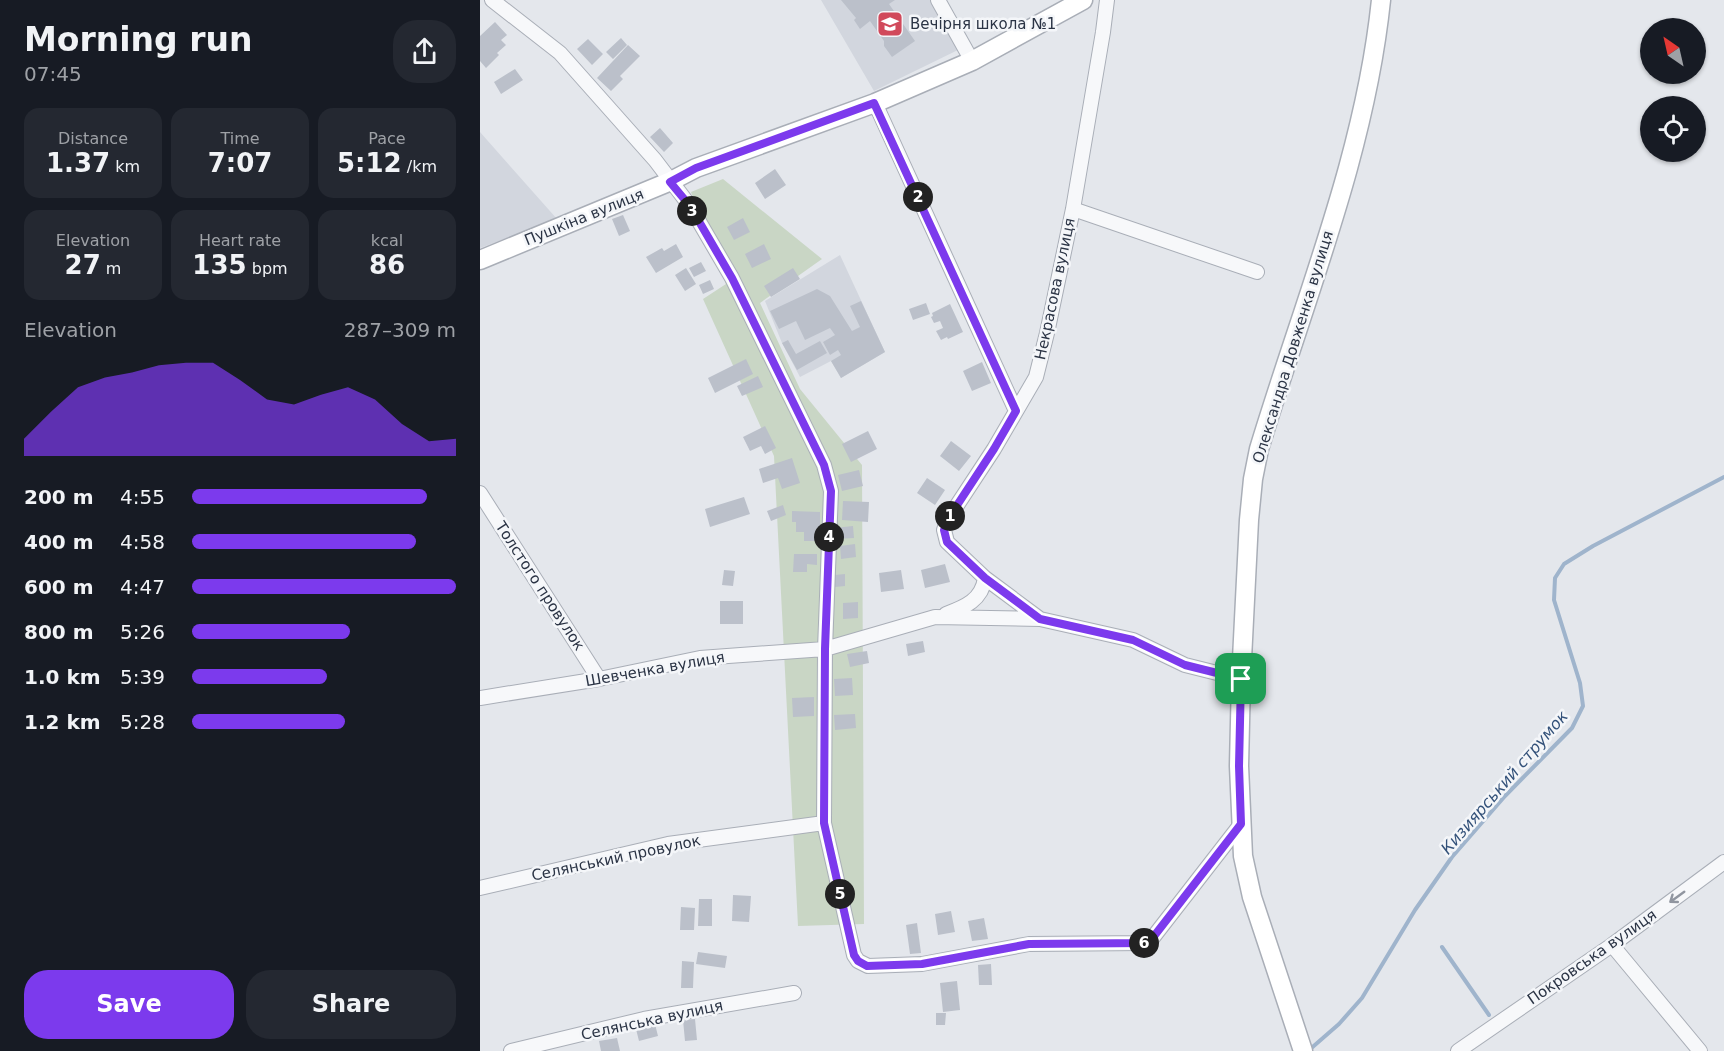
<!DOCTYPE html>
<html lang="en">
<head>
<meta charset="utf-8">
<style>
	body { margin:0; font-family:"DejaVu Sans",sans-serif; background:#242831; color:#f1f3f6; height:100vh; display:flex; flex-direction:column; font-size:22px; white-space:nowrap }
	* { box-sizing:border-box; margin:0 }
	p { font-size:20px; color:#9ea1a6 }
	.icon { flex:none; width:33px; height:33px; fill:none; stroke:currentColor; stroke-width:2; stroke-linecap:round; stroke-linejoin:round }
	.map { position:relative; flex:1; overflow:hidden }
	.drawer { display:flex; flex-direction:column; background:#171b24; width:480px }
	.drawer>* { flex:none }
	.needle { width:39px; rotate:326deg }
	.tools { position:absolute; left:1160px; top:18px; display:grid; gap:12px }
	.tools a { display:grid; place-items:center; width:66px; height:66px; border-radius:50%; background:#171b24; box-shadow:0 2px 4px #0004; font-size:30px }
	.pin { position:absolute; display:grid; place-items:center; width:51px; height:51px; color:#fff; margin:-26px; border-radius:12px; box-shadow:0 3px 9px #0006 }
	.km { position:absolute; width:30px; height:30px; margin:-15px; border-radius:50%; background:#222; color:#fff; font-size:16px; line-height:30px; text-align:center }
	.round { display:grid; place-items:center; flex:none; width:63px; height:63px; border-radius:24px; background:#242831 }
	.head { display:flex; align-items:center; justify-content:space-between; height:102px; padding:0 24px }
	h1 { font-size:33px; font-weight:700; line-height:45px }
	.figures { display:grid; grid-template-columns:repeat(3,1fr); gap:9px; height:102px; padding:6px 24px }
	.figures div { display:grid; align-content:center; border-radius:15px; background:#242831; text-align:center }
	.figures b { font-size:26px; font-weight:700 }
	.figures small { font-size:16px; font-weight:400 }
	.figures p { font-size:16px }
	.chart { height:168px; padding:12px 24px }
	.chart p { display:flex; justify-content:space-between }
	.chart svg { width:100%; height:108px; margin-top:6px; fill:#7c3aed; opacity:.7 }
	.primary-button { display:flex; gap:12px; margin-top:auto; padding:12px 24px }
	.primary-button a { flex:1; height:69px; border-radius:24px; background:#7c3aed; color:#fff; font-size:24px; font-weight:700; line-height:69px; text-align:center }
	.primary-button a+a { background:#242831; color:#f1f3f6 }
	ul { padding:0 24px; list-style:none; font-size:20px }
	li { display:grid; grid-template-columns:96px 72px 1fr; align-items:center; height:45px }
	li i { height:15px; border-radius:8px; background:#7c3aed }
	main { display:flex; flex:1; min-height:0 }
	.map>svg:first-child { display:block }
	.built { fill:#d2d6de }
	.green { fill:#c9d6c5 }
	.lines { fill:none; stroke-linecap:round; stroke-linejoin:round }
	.stream { stroke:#9fb4cc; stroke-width:4 }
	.building { fill:#bbc0ca }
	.street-casing { stroke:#a9aeb7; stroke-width:16 }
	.secondary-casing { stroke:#a9aeb7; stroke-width:21 }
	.street { stroke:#f7f8fa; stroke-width:14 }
	.secondary { stroke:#fff; stroke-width:18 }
	.oneway { stroke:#9196a0 }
	.route-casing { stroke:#fff; stroke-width:12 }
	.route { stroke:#7c3aed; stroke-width:8 }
	.labels { text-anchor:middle; stroke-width:5; stroke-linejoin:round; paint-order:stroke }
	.poi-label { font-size:15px; fill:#2b3445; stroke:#f4f6f9; text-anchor:start }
	.street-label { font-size:15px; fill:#2b3445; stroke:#f4f6f9 }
	.water-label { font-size:16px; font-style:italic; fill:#34527a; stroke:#f4f6f9 }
</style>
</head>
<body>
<main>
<section class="drawer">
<div class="head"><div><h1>Morning run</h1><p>07:45</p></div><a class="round"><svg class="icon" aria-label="share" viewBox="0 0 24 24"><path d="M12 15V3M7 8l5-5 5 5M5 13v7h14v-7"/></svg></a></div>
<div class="figures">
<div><p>Distance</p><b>1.37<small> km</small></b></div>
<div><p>Time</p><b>7:07</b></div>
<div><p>Pace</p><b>5:12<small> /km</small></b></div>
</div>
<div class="figures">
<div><p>Elevation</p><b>27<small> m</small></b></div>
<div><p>Heart rate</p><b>135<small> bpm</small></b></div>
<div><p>kcal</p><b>86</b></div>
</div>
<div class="chart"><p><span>Elevation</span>287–309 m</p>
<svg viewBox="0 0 160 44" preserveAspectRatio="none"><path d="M0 44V37L10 26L20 16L30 12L40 10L50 7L60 6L70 6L80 13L90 21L100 23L110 19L120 16L130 21L140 31L150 38L160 37V44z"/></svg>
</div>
<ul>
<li><b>200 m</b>4:55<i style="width:89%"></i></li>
<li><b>400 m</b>4:58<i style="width:85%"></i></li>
<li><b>600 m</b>4:47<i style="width:100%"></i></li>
<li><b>800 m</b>5:26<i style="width:60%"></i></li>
<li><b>1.0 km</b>5:39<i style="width:51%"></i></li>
<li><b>1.2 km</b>5:28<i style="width:58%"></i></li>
</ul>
<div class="primary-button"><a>Save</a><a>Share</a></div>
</section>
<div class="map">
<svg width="1244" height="1051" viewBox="0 0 1244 1051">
	<rect width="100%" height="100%" fill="#e4e7ec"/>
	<path class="built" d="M341,0H451L480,49L394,91Z
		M0,132L77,219L0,248Z
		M360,255L405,352L361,378L351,361L320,377L302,343L285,301Z"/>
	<path class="green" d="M243,179L342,259L280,303L320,389L382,465L384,924L318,926L294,456L223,299L246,284L211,192Z"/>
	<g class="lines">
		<path class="stream" d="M962,947L1009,1015
			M828,1051L859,1024L882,998L935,910L972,857L1025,796L1092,728L1103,706L1100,683L1074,600L1075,578L1084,564L1113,546L1244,477"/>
	</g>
	<path class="building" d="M361,0H415L409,4L435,41L412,57L404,46V41L390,21L380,29L374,20L376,18Z
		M15,22L27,35L21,40L26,45L17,53L19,55L6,68L0,61V36Z
		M141,38L147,45L133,59L126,52Z
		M108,39L123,54L112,65L97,49Z
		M148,45L160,56L140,76L143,79L131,91L117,78Z
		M35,69L43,80L21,94L14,82Z
		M180,128L193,143L184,152L170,137Z
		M295,169L306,185L285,199L275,183Z
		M143,215L150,231L139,236L132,219Z
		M263,218L270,232L254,240L247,227Z
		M196,244L203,257L176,273L166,257L182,248L184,251Z
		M284,244L291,259L272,268L265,254Z
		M221,262L226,271L214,277L209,268Z
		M206,268L216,284L205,291L195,275Z
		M313,268L320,279L291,297L284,286Z
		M230,280L234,289L223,294L219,285Z
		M337,289L350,296L372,331L380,327L370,306L381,301L405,352L361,378L351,361L361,355L358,350L350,355L343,342L355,335L350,328L325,340L316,321L299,329L290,311Z
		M446,303L450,314L433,320L429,309Z
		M470,304L483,332L468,339L467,337L461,340L456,331L463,328L460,321L454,323L451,317L453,316L452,313Z
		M308,340L316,354L340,341L347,353L317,370L302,343Z
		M266,359L273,374L235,393L228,378Z
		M502,362L511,383L492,391L483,371Z
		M278,376L283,387L262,396L257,386Z
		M285,426L296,448L285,454L281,446L270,451L263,437Z
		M388,431L397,449L371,462L362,444Z
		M471,441L491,456L479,471L460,456Z
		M312,458L320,483L302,489L298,478L283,483L279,469Z
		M379,470L383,486L362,491L358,475Z
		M447,478L465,490L455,505L437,493Z
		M264,497L270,514L230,527L225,509Z
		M363,501L389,502L388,522L362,520Z
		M303,505L306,515L291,521L287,511Z
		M312,511L340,512V541H324V532H316V522H312Z
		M373,526L374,538L356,539L355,528Z
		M375,544L376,557L361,559L360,546Z
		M314,554H337V565L327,564V572H313Z
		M465,564L470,582L445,588L441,570Z
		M244,570L255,571L253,586L242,585Z
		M421,570L424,589L401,592L399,573Z
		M365,574V586L355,587V575Z
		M240,601H263V624H240Z
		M378,602V618L363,619V603Z
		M443,641L445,652L428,656L426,644Z
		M387,651L389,663L370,667L367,654Z
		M372,678L373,695L355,696L354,679Z
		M334,697V716L313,717L312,698Z
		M375,714L376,728L355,730L354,715Z
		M253,895L271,896L269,922L252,921Z
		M219,899H232V926H218Z
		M201,907L215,908L214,930H200Z
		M471,911L475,932L458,935L455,914Z
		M504,918L508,939L492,941L488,921Z
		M437,923L441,953L430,954L426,925Z
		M218,952L247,956L245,968L216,964Z
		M202,961L214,962L213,988H201Z
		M511,964L512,985H499L498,965Z
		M477,981L480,1010L463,1012L460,983Z
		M456,1013H466L465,1025H456Z
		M215,1019L217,1040L205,1041L203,1020Z
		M175,1024L178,1036L159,1041L156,1029Z
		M137,1038L140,1051H121L119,1041Z"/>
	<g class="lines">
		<defs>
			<path id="street" d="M12,0L80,53L175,160L210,206L252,278L344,465L351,491L345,649L344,823L374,955L378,961L388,966L442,964L549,944L665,943L671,940L761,824
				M458,0L492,61
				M395,103L536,411
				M593,209L777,272
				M0,493L119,679
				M466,614C485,607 502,600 505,578
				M560,619L505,578L467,542L464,530L468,519L514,449L556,377L567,333L593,209L623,32L627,0
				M0,698L119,679L220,658L345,649L455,617L560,619L653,640L705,665L761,679
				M0,888L188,844L344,823
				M1132,945L1220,1051
				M31,1051L164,1019L314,993
				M978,1051L1132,945L1244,862"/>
			<path id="secondary" d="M0,260L191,181L216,168L395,103L492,61L603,0
				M823,1051L772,897L763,856L759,766L761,679L769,520L773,479L779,449C824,300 885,155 901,0"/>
		</defs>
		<use href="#street" class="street-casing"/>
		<use href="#secondary" class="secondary-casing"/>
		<use href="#street" class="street"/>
		<use href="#secondary" class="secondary"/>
	</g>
	<defs><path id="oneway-shaft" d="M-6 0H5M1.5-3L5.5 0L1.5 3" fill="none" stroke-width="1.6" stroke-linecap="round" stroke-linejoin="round" transform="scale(1.5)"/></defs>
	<use class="oneway" href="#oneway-shaft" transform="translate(1197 897) rotate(144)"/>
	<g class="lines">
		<defs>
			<path id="route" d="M394,103L536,411L514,449L468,519L464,530L467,542L505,578L560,619L653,640L705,665L761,679L759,766L761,824L671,940L665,943L549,944L442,964L387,966L378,961L374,955L344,823L345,649L351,491L344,465L252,278L210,206L190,182L216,168Z"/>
		</defs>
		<use href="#route" class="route-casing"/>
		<use href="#route" class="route"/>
	</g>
	<defs>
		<symbol id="school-square" viewBox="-11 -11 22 22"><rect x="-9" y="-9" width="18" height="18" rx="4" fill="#d1495b" stroke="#f4f6f9"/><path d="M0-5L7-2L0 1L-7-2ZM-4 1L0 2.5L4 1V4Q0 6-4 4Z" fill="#fff"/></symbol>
	</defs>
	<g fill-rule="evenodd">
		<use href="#school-square" x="395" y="9" width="30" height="30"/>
	</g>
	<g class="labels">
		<g class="poi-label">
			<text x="430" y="29">Вечірня школа №1</text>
		</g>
		<g class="street-label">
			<text transform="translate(104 217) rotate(-22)" y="5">Пушкіна вулиця</text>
			<text transform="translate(575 289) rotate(-78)" y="5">Некрасова вулиця</text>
			<text transform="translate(813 347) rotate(-73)" y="5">Олександра Довженка вулиця</text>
			<text transform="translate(60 586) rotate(57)" y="5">Толстого провулок</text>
			<text transform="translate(175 669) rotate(-10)" y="5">Шевченка вулиця</text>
			<text transform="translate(136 858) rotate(-12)" y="5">Селянський провулок</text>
			<text transform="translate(1112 957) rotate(-35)" y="5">Покровська вулиця</text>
			<text transform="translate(172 1020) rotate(-12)" y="5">Селянська вулиця</text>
		</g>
		<g class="water-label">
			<text transform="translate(1024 782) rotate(-49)" y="6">Кизиярський струмок</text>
		</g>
	</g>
</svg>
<div class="tools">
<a><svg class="needle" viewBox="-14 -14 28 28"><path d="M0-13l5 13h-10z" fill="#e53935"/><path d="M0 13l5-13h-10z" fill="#9ea1a6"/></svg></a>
<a><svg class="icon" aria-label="locate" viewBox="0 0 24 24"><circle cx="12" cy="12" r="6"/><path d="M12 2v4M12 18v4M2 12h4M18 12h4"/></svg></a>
</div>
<div class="pin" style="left:761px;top:679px;background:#1e9e55"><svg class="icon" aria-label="arrive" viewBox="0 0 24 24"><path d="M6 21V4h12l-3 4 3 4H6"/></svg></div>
<b class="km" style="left:470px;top:516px">1</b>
<b class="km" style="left:438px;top:197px">2</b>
<b class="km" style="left:212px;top:211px">3</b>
<b class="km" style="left:349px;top:537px">4</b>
<b class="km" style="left:360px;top:894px">5</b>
<b class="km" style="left:664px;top:943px">6</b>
</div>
</main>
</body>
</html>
